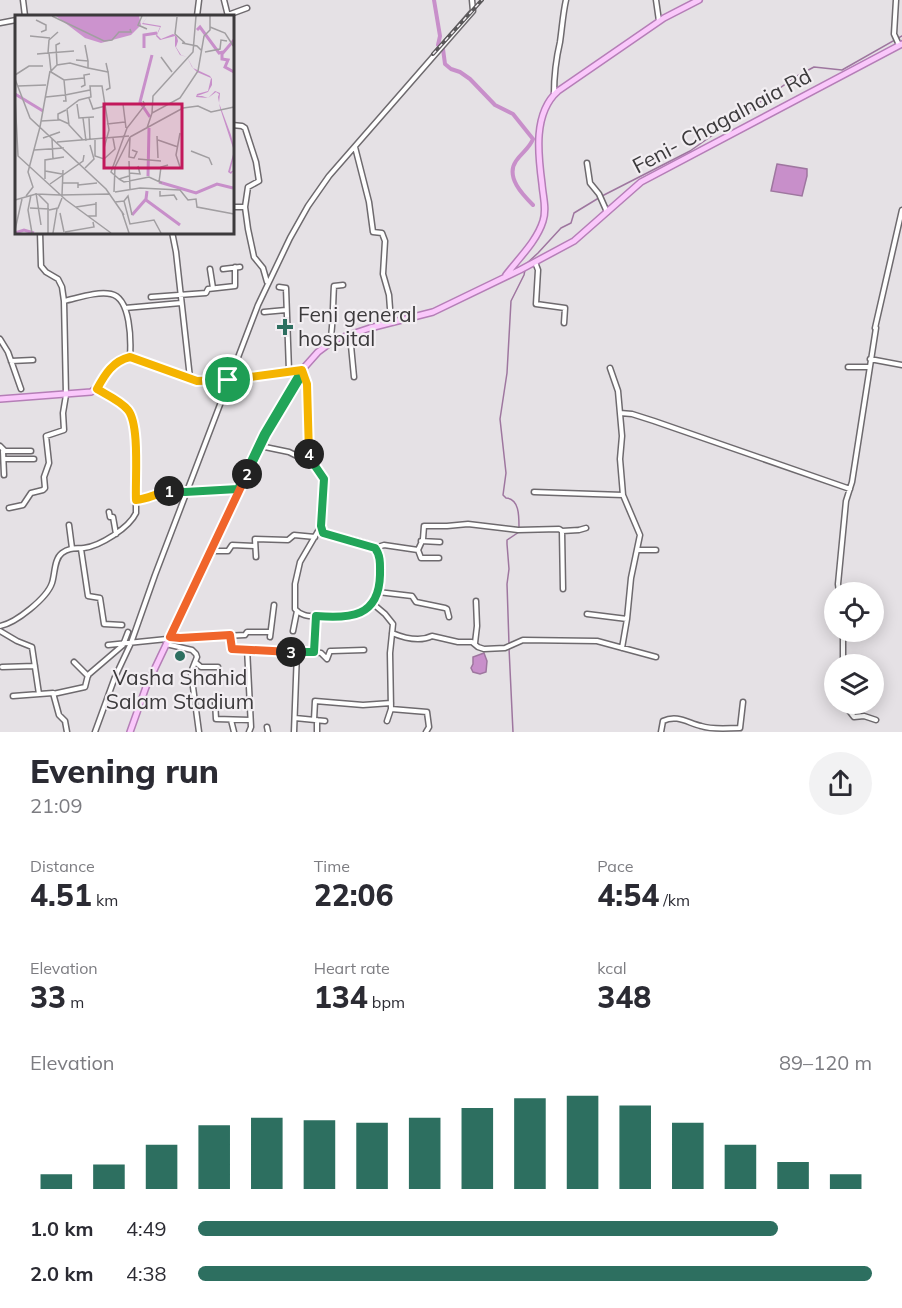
<!DOCTYPE html>
<html lang="en">
<head>
<meta charset="utf-8">
<style>
	body { margin:0; font-family:Mulish,sans-serif; background:#f2f2f3; color:#2b2b33; height:100vh; display:flex; flex-direction:column; font-size:22px; white-space:nowrap }
	* { box-sizing:border-box; margin:0 }
	p { font-size:20px; color:#7c7c81 }
	.icon { flex:none; width:33px; height:33px; fill:none; stroke:currentColor; stroke-width:2; stroke-linecap:round; stroke-linejoin:round }
	.map { position:relative; height:732px; overflow:hidden }
	.side { display:flex; flex-direction:column; background:#fff; flex:1 }
	.side>* { flex:none }
	.buttons { position:absolute; left:824px; top:582px; display:grid; gap:12px }
	.buttons a { display:grid; place-items:center; width:60px; height:60px; border-radius:50%; background:#fff; box-shadow:0 3px 15px #0003; font-size:30px }
	.pin { position:absolute; display:grid; place-items:center; width:51px; height:51px; color:#fff; margin:-26px; border:3px solid #fff; border-radius:50%; box-shadow:0 2px 6px #0007 }
	.km { position:absolute; width:30px; height:30px; margin:-15px; border-radius:50%; background:#222; color:#fff; font-size:16px; line-height:30px; text-align:center }
	.round { display:grid; place-items:center; flex:none; width:63px; height:63px; border-radius:32px; background:#f2f2f3 }
	.summary { display:flex; align-items:center; justify-content:space-between; height:102px; padding:0 30px }
	h1 { font-size:33px; font-weight:800; line-height:45px }
	.figures { display:grid; grid-template-columns:repeat(3,1fr); gap:9px; height:102px; padding:6px 30px }
	.figures div { display:grid; align-content:center }
	.figures b { font-size:30px; font-weight:800 }
	.figures small { font-size:16px; font-weight:400 }
	.figures p { font-size:16px }
	.chart { height:168px; padding:12px 30px }
	.chart p { display:flex; justify-content:space-between }
	.chart svg { width:100%; height:108px; margin-top:6px; stroke:#2d6f60; stroke-width:6 }
	ul { padding:0 30px; list-style:none; font-size:20px }
	li { display:grid; grid-template-columns:96px 72px 1fr; align-items:center; height:45px }
	li i { height:15px; border-radius:8px; background:#2d6f60 }
	.map>svg:first-child { display:block }
	.water { fill:#c88fca; stroke:#9e769f; stroke-width:1.5 }
	.lines { fill:none; stroke-linecap:round; stroke-linejoin:round }
	.stream { stroke:#9e769f; stroke-width:1.5 }
	.river { stroke:#c88fca; stroke-width:4 }
	.minor-casing { stroke:#6e6a6e; stroke-width:7 }
	.major-casing { stroke:#b57eb7; stroke-width:8 }
	.minor { stroke:#fff; stroke-width:4 }
	.major { stroke:#fac8fb; stroke-width:5 }
	.rail-casing { stroke:#595759; stroke-width:4 }
	.rail { stroke:#f2eef2; stroke-width:1.5; stroke-dasharray:4.5; stroke-linecap:butt }
	.split-1-casing { stroke:#fff; stroke-width:12 }
	.split-2-casing { stroke:#fff; stroke-width:12 }
	.split-3-casing { stroke:#fff; stroke-width:12 }
	.split-4-casing { stroke:#fff; stroke-width:12 }
	.split-5-casing { stroke:#fff; stroke-width:12 }
	.split-1 { stroke:#f5b400; stroke-width:8 }
	.split-2 { stroke:#22a559; stroke-width:8 }
	.split-3 { stroke:#f0652b; stroke-width:8 }
	.split-4 { stroke:#22a559; stroke-width:8 }
	.split-5 { stroke:#f5b400; stroke-width:8 }
	.poi-dot { fill:#2d6f60; stroke:#f2eef2; stroke-width:2 }
	.labels { text-anchor:middle; stroke-width:4.5; stroke-linejoin:round; paint-order:stroke }
	.street-label { font-size:21px; fill:#3c3a3c; stroke:#f2eef2 }
	.poi-label { font-size:21px; fill:#3c3a3c; stroke:#f2eef2; text-anchor:start }
	.inset-river { fill:none; stroke:#c88fca; stroke-width:3 }
	.inset-road { fill:none; stroke:#a19ea1; stroke-width:1.5 }
	.view { fill:#c2185b; fill-opacity:0.15; stroke:#c2185b; stroke-width:3 }
	.inset-edge { fill:none; stroke:#3c3a3c; stroke-width:3 }
</style>
</head>
<body>
<div class="map">
<svg width="902" height="732" viewBox="0 0 902 732">
	<rect width="100%" height="100%" fill="#e5e1e5"/>
	<path class="water" d="M777,164L807,169V176L802,196L771,191Z
		M484,653L487,661L486,672L480,674L473,672L471,668L473,664V657Z"/>
	<g class="lines">
		<path class="stream" d="M525,265L538,253L561,228L571,223L574,213L602,196L690,151L797,76L814,67L842,70L902,36
			M519,527C519,515 519,499 506,498L503,495L506,473L500,419L507,373L511,301L524,275L525,270
			M509,644L507,584L509,569L507,544V540L519,532
			M509,648L513,732"/>
		<path class="river" d="M434,0L440,36L438,45L443,49L445,64L451,69L460,72L470,79L495,105L513,114L533,139C529,149 522,152 516,161C505,177 523,195 533,205"/>
		<defs>
			<path id="minor" d="M23,0L25,16
				M224,0L228,16
				M656,0L659,21
				M896,0L894,34L899,45
				M228,15L247,8
				M197,16L199,0
				M0,23L16,20
				M554,94C554,75 556,59 560,42C562,28 563,13 566,0
				M232,125L242,126L245,128L256,162L259,181L248,187L245,207L248,229L254,257L263,268L267,282
				M355,147L369,202L373,232L382,233L385,241L383,274L389,295L391,322
				M587,163L590,183L599,194L607,212
				M232,207H245
				M172,232L176,252L190,378
				M535,262L538,270L536,304L565,308L564,323
				M210,269L213,288
				M223,269L240,267
				M279,287L286,288L289,371
				M151,297L206,293L208,289L235,286V267
				M64,301C78,298 97,291 111,294C131,298 131,341 130,357
				M125,308L181,303
				M264,312L286,310
				M875,328L902,210
				M350,335L354,377
				M0,339L8,352L21,389
				M330,341C333,333 333,298 334,286L343,285
				M870,359L902,365
				M11,361L33,360
				M848,367H869
				M610,368L618,391L622,436L620,459L623,495L640,535L631,578L627,619
				M304,372L307,384L309,454L324,479L323,512L321,526L300,562L295,584V609C302,617 311,616 321,617C358,619 380,612 380,571C380,564 381,554 375,548C366,540 338,537 325,535L321,526
				M620,413L632,414L654,421L850,489
				M0,446L5,451H31
				M260,446L289,452L311,463
				M3,451L4,475
				M4,459H34
				M534,492L623,495
				M136,500L148,499L159,493L168,491L185,492L238,489
				M9,508L23,505L31,493L43,490L45,488L44,477L49,463L46,436L64,430L63,413L66,395L64,301L62,287L58,279L46,272L41,266L40,232
				M109,512L110,517H113L116,534
				M69,525L72,548
				M562,531L579,530L586,528
				M421,541L440,542
				M375,548L384,545L418,550
				M81,549L88,596L100,598L104,624L122,625
				M638,550H656
				M210,551H228L232,545L254,546
				M256,557L255,539L288,540L294,535L315,537
				M439,558H421L418,550L423,539L424,526H447L468,524L518,530L559,529L562,531L563,589
				M378,592L412,596L416,602L445,608L447,609L449,617
				M839,592L838,584L846,501L852,482L876,328
				M372,603L385,614L393,624L390,653L391,709L387,721
				M587,614L627,619L622,648
				M0,626C16,623 47,598 52,583C55,574 54,559 62,553C70,547 76,549 84,548C100,546 129,528 136,513V450L132,416L121,404L97,389
				M0,631L17,641L32,647L39,694
				M293,631L297,611
				M843,632V664
				M392,633C404,638 420,642 432,636L458,642H472L478,647L484,649L505,648L523,640L597,641L656,657
				M230,635L231,647L233,649L314,652L321,653L327,659L330,651H332L364,650
				M170,637L180,638L245,635L247,632H270
				M270,637L274,605
				M475,643L477,626L476,601
				M166,644L192,650L196,654L197,657L191,672L199,732
				M108,645L167,639
				M247,648L251,727L249,732
				M314,652L316,617
				M74,662L88,676
				M195,662L201,667H218
				M2,667L35,666
				M53,694L85,687L88,675L123,645L128,632
				M13,696L53,693L59,715L65,721L67,732
				M215,701L216,719L250,720
				M844,704L854,717L864,716L876,720
				M391,709L427,712L429,727L426,732
				M295,718L325,721
				M231,720L234,732
				M314,720L315,701L363,705L391,703
				M317,720V732
				M267,727L268,732
				M95,732L115,677L131,643L155,575L258,305L290,238L308,206L329,176L473,11L472,0
				M294,732L297,652
				M661,732L663,721C677,714 688,723 701,726C713,730 728,728 740,728L743,702"/>
			<path id="major" d="M506,275C518,259 537,241 543,221C547,209 543,197 542,184C538,154 533,113 558,91L664,18L699,0
				M302,370L298,369L296,373L302,375V370L318,352L334,340L370,328L433,312L520,270L574,241L641,182L902,44
				M0,399L91,392C108,382 105,363 130,357L202,382L246,378L297,370
				M130,732L146,687L258,451L280,410L302,375"/>
		</defs>
		<use href="#minor" class="minor-casing"/>
		<use href="#major" class="major-casing"/>
		<use href="#minor" class="minor"/>
		<use href="#major" class="major"/>
		<defs>
			<path id="rail" d="M433,54L482,0"/>
		</defs>
		<use href="#rail" class="rail-casing"/>
		<use href="#rail" class="rail"/>
	</g>
	<g class="lines">
		<defs>
			<path id="split-1" d="M169,491C157,493 148,499 136,500C135,480 140,425 128,410C121,401 107,395 97,389C105,374 113,361 130,357L197,381L228,380"/>
			<path id="split-2" d="M169,491L185,492L238,489L264,434L299,375H302L266,435L247,474"/>
			<path id="split-3" d="M247,474L170,637L180,638L230,635L232,649L291,652"/>
			<path id="split-4" d="M291,652H314L316,616C350,619 379,617 380,575C380,565 381,556 375,548L323,533L321,526L324,479L311,460L309,454"/>
			<path id="split-5" d="M228,380L302,370L307,384L309,454"/>
		</defs>
		<use href="#split-1" class="split-1-casing"/>
		<use href="#split-2" class="split-2-casing"/>
		<use href="#split-3" class="split-3-casing"/>
		<use href="#split-4" class="split-4-casing"/>
		<use href="#split-5" class="split-5-casing"/>
		<use href="#split-1" class="split-1"/>
		<use href="#split-2" class="split-2"/>
		<use href="#split-3" class="split-3"/>
		<use href="#split-4" class="split-4"/>
		<use href="#split-5" class="split-5"/>
	</g>
	<g class="poi-dot">
		<path d="M282 318h6v6h6v6h-6v6h-6v-6h-6v-6h6z"/>
		<circle cx="180" cy="656" r="6"/>
	</g>
	<g class="labels">
		<g class="street-label">
			<text transform="translate(722 121) rotate(-28)" y="7">Feni- Chagalnaia Rd</text>
		</g>
		<g class="poi-label">
			<text x="298" y="322">Feni general<tspan x="298" dy="24">hospital</tspan></text>
			<text x="180" y="685" text-anchor="middle">Vasha Shahid<tspan x="180" dy="24">Salam Stadium</tspan></text>
		</g>
	</g>
	<g transform="translate(15 15)">
		<rect width="219" height="219" fill="#e5e1e5"/>
		<path d="M41,1H124L126,10L116,20L86,28L70,23Z" fill="#cc93ce"/>
		<path d="M133,1L128,8L146,11L142,20L146,24L158,19L160,20L162,22L163,26L161,32L166,40L172,42L178,53L195,61L197,64V70L193,77L182,81H187L193,83L200,76L205,78L204,88L216,120L219,132V140L215,157L219,155L216,159L213,157L219,136L205,93L203,82L204,79L201,77L193,83L181,82L182,79L193,76L196,63L182,57L177,52L172,42L165,40L160,31V21L145,25L141,21L145,12L127,9Z" fill="#c88fca"/>
		<path class="inset-river" d="M182,15L185,12L204,38L208,37M219,25L207,39V44L213,45L210,52L219,57M129,33V20L142,18M0,79L28,96M135,102L125,87L137,40M133,161L134,113M144,167L181,178L202,169L218,173M131,185L165,210M117,200L131,184L132,176M0,218L9,215L19,218"/>
		<path class="inset-road" d="M37,1L89,26L97,25L104,17H116L115,14M127,1L123,10L132,14M162,2L160,19L170,28M21,5L31,10V15L26,17M195,12L210,18L219,32M15,21L35,23M167,28L182,31L187,36M190,37L205,34L206,25L212,26M33,38L59,36M34,38L36,56L42,50L55,48L73,53V46M22,39L33,38L34,25L43,17M146,42L157,57M61,45L73,46L70,30M42,50L41,30L45,28M73,53L93,57L91,48M36,57L49,65L69,63M0,60L14,51H28M0,64L15,103L91,174L109,200M3,71L31,70M66,72L70,70L69,60L75,59M91,75L95,73L93,56M50,80L75,75M0,82L3,141L51,185L96,218M31,82L50,80M74,83L78,94L91,91M48,86H51L49,65M62,89L64,103L79,102M108,89L111,113M51,95L43,99V104L54,109M137,98L138,81L178,37L181,1M68,103L71,126M74,103L75,125M26,106L44,105M92,109L110,107M25,112L35,56M132,113L137,98L165,83L183,56L189,21L195,15V1M165,118L161,140L165,152M142,121L143,143M115,122L168,93L183,91L196,97L219,92M28,123L45,117M115,123L114,142L119,143L122,137L117,135M37,124L38,144M68,125L54,110L52,94L64,85L76,82L75,71H87L94,115L89,133M80,125V141L89,144L100,134L98,123M143,125L163,132M42,127L114,121M19,135L49,133M176,136L194,143L197,150M123,144L146,146M114,146L115,174M70,153L79,144L75,130M30,156V145L49,142M114,158L125,159L123,151M114,161L104,164L96,157L112,113L130,90L128,86M30,164V156L47,159M104,164L109,167L134,162L147,168M144,167L146,152L153,150M48,168H63V173M35,169L68,146L69,140M63,170L82,168M145,176V181L159,180L162,185M99,177L100,152L115,122M100,177L125,173L165,175L173,185L181,184L182,192L219,199M21,178L26,210M23,179L33,189V218M16,180L13,195L17,218M45,180L95,179M47,180L48,155M11,181L18,172L13,157L25,112M0,185L21,179L45,180M109,186L113,181L117,200M100,187L109,186L115,209L139,205L146,218M61,192L81,189M15,193L34,194M34,195L43,193L47,183M107,197L114,218M45,198L49,217M73,201H81V187M0,215L7,184M50,217L79,212L78,207M38,218L42,194"/>
		<path class="view" d="M89,89H167V153H89Z"/>
		<rect width="219" height="219" class="inset-edge"/>
	</g>
</svg>
<div class="buttons">
<a><svg class="icon" aria-label="locate" viewBox="0 0 24 24"><circle cx="12" cy="12" r="6"/><path d="M12 2v4M12 18v4M2 12h4M18 12h4"/></svg></a>
<a><svg class="icon" aria-label="layers" viewBox="0 0 24 24"><path d="M12 4l9 5-9 5-9-5zM3 14l9 5 9-5"/></svg></a>
</div>
<div class="pin" style="left:228px;top:380px;background:#1e9e55"><svg class="icon" aria-label="arrive" viewBox="0 0 24 24"><path d="M6 21V4h12l-3 4 3 4H6"/></svg></div>
<b class="km" style="left:169px;top:491px">1</b>
<b class="km" style="left:247px;top:474px">2</b>
<b class="km" style="left:291px;top:652px">3</b>
<b class="km" style="left:309px;top:454px">4</b>
</div>
<section class="side">
<div class="summary"><div><h1>Evening run</h1><p>21:09</p></div><a class="round"><svg class="icon" aria-label="share" viewBox="0 0 24 24"><path d="M12 15V3M7 8l5-5 5 5M5 13v7h14v-7"/></svg></a></div>
<div class="figures">
<div><p>Distance</p><b>4.51<small> km</small></b></div>
<div><p>Time</p><b>22:06</b></div>
<div><p>Pace</p><b>4:54<small> /km</small></b></div>
</div>
<div class="figures">
<div><p>Elevation</p><b>33<small> m</small></b></div>
<div><p>Heart rate</p><b>134<small> bpm</small></b></div>
<div><p>kcal</p><b>348</b></div>
</div>
<div class="chart"><p><span>Elevation</span>89–120 m</p>
<svg viewBox="0 0 160 44" preserveAspectRatio="none"><path d="M5 44V38M15 44V34M25 44V26M35 44V18M45 44V15M55 44V16M65 44V17M75 44V15M85 44V11M95 44V7M105 44V6M115 44V10M125 44V17M135 44V26M145 44V33M155 44V38"/></svg>
</div>
<ul>
<li><b>1.0 km</b>4:49<i style="width:86%"></i></li>
<li><b>2.0 km</b>4:38<i style="width:100%"></i></li>
</ul>
</section>
</body>
</html>
